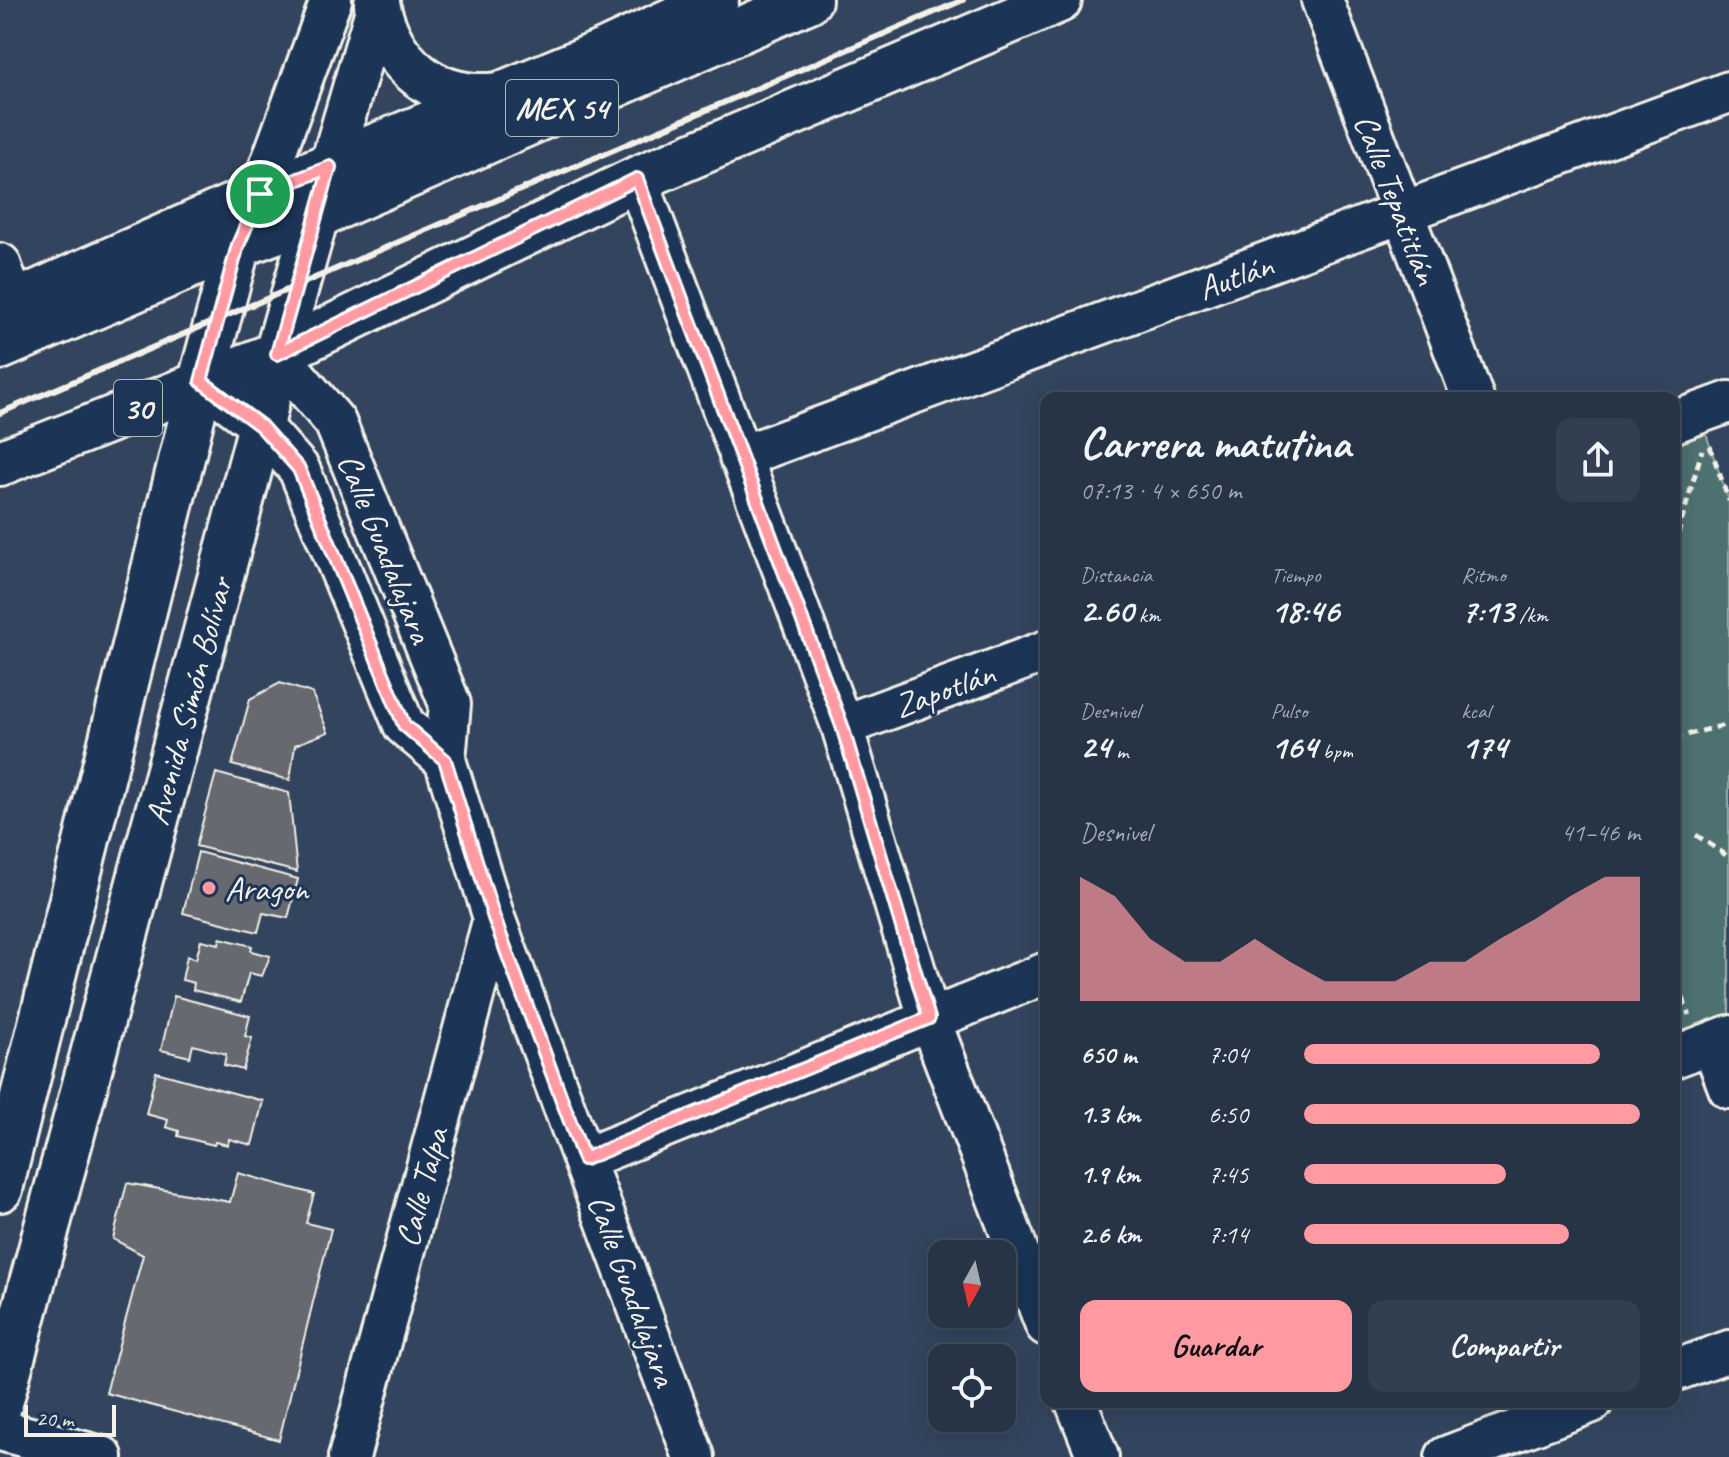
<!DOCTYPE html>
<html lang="es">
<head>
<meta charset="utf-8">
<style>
	body { margin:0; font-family:Caveat,sans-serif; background:#323f51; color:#f1f3f6; height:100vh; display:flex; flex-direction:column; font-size:30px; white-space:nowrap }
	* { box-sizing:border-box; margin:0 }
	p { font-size:26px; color:#a4aab3 }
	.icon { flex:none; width:44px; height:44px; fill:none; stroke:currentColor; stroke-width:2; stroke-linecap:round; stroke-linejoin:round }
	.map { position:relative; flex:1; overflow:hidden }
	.drawer { position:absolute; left:1040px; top:392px; width:640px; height:1016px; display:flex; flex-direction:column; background:#263446; border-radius:16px; box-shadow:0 4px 20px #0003,0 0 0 2px #424f5f }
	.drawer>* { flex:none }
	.needle { width:52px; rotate:188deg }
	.tools { position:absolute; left:928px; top:1240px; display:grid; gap:16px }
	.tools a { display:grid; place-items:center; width:88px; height:88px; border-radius:16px; background:#263446; box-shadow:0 4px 20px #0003,0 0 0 2px #424f5f; font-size:40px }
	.scale { position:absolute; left:24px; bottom:20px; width:92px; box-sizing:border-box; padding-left:8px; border:4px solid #f4f1e8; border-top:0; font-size:22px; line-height:28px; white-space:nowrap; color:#f4f1e8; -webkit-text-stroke:6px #1d3557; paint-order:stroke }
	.pin { position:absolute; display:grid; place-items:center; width:68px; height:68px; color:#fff; margin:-34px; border:4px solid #fff; border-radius:50%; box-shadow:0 2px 8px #0007 }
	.round { display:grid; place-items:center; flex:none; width:84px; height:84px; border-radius:16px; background:#323f51 }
	.headline { display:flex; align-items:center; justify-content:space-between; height:136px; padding:0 40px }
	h1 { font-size:44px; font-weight:700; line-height:60px }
	.figures { display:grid; grid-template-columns:repeat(3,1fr); gap:12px; height:136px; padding:8px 40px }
	.figures div { display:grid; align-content:center }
	.figures b { font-size:34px; font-weight:700 }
	.figures small { font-size:22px; font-weight:400 }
	.figures p { font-size:22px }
	.chart { height:224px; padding:16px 40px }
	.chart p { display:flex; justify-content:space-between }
	.chart svg { width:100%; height:144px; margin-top:8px; fill:#ff9aa2; opacity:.7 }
	.primary-button { display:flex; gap:16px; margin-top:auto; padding:16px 40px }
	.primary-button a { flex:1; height:92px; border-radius:16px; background:#ff9aa2; color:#111; font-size:32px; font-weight:700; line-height:92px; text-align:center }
	.primary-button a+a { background:#323f51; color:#f1f3f6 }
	ul { padding:0 40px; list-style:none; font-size:26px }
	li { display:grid; grid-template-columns:128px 96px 1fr; align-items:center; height:60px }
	li i { height:20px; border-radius:10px; background:#ff9aa2 }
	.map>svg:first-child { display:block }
	.green { fill:#4d6f70; stroke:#a0b0ac; stroke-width:2 }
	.building { fill:#666970; stroke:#f4f1e8; stroke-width:2 }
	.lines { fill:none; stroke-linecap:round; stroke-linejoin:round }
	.minor-casing { stroke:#f4f1e8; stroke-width:46 }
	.major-casing { stroke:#f4f1e8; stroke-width:50 }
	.path { stroke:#f4f1e8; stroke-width:5; stroke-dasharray:8 6; stroke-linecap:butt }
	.minor { stroke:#1d3557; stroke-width:40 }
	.major { stroke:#1d3557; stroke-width:44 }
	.rail { stroke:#f4f1e8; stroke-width:6 }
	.route-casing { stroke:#fff; stroke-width:16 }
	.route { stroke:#ff9aa2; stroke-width:10 }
	.poi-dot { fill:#ff9aa2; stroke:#1d3557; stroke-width:3 }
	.labels { text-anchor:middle; stroke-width:6; stroke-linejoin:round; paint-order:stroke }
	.shield { fill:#1d3557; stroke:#b4b9bc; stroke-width:2 }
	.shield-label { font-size:32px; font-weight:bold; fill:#f4f1e8 }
	.street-label { font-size:34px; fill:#f4f1e8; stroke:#1d3557 }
	.poi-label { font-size:34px; fill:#f4f1e8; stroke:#1d3557; text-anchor:start }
</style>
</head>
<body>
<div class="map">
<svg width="1729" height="1457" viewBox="0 0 1729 1457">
	<rect width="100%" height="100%" fill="#33455e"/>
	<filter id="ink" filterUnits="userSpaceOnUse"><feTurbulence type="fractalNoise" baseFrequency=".0125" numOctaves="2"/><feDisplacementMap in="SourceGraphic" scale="16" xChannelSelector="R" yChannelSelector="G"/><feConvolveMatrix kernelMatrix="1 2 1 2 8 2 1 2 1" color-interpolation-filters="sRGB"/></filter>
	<g filter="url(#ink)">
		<path class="green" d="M1706,434L1729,501V1021L1674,1042V446Z"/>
		<path class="building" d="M280,683L312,693L328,732L295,745L290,780L232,765L250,699Z
			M216,773L289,793L297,872L196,846Z
			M198,852L298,879L288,918L263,913L258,932L183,913Z
			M220,938L252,946L251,951L270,956L262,976L249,973L241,1002L193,990L194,983L182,980L187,956L196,959L201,940L219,944Z
			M174,996L250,1016L245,1036L252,1038L243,1070L224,1065L226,1054L193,1045L190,1057L161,1050Z
			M156,1072L263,1101L252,1145L229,1139L228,1145L215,1142L214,1145L178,1136L179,1131L166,1127L168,1120L146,1114Z
			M238,1173L314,1194L306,1223L331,1229L279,1440L106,1393L143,1255L113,1239L127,1183L230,1202Z"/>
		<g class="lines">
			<defs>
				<path id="minor" d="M1322,0L1473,398
					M330,167L379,0
					M637,179L842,726L929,1018L1046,1325
					M260,194L331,0
					M0,264L14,303
					M277,354L335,422L450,704L445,760L494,918L694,1457
					M201,381L261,426L299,469L404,725L445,760
					M1674,422L1729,402
					M740,457L1729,92
					M842,726L1046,651
					M1712,1043L1729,1088
					M1674,1057L1729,1036
					M584,1159L1046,973
					M1674,1371L1729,1351
					M1076,1402L1098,1457
					M0,1430L102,1457
					M349,1457L494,918
					M1446,1457L1592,1402"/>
				<path id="major" d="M377,4C390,64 435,103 498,95
					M0,309L260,194L608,50L716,0
					M0,347L238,245L316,216L809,0
					M0,463L277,354L637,179L1059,0
					M0,1189L201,381L238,245L260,194
					M0,1403L261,426L277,354L330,167"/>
			</defs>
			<use href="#minor" class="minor-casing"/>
			<use href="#major" class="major-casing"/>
			<path class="path" d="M1710,446L1729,501
				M1674,548L1702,450
				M1674,738L1729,724
				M1696,835L1729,857
				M1674,971L1689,1015"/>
			<use href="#minor" class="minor"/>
			<use href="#major" class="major"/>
			<path class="rail" d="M0,413L963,0"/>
		</g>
	</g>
	<g class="lines" filter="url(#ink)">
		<defs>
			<path id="route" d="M330,167L277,354L637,179L842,726L929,1018L584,1159L494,918L445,760L404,725L299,469L261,426L201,381L238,245L260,194Z"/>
		</defs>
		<use href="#route" class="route-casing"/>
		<use href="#route" class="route"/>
	</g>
	<circle class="poi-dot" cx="209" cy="888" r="8"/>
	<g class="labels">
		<g class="shield">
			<rect x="506" y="80" width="112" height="56" rx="6"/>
			<rect x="114" y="380" width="48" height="56" rx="6"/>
		</g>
		<g class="shield-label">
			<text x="562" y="119">MEX 54</text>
			<text x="138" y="419">30</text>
		</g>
		<g class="street-label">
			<text transform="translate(1397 199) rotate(69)" y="12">Calle Tepatitlán</text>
			<text transform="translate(1235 276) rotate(-20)" y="12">Autlán</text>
			<text transform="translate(386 548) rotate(68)" y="12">Calle Guadalajara</text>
			<text transform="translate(944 689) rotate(-20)" y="12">Zapotlán</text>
			<text transform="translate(188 701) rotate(-75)" y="12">Avenida Simón Bolívar</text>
			<text transform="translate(421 1187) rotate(-75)" y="12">Calle Talpa</text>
			<text transform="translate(633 1290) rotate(70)" y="12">Calle Guadalajara</text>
		</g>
		<g class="poi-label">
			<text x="225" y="900">Aragon</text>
		</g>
	</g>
</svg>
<div class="tools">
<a><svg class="needle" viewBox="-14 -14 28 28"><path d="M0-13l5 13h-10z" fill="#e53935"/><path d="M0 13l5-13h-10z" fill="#a4aab3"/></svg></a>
<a><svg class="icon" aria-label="locate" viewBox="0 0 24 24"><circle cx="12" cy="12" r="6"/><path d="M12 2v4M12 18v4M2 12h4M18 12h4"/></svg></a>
</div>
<div class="scale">20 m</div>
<div class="pin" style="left:260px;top:194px;background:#1e9e55"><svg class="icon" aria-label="arrive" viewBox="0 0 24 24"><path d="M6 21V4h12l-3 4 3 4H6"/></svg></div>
<section class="drawer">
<div class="headline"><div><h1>Carrera matutina</h1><p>07:13 · 4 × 650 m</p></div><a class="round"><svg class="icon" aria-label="share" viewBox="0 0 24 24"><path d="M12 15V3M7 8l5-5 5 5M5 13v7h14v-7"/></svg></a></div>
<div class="figures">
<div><p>Distancia</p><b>2.60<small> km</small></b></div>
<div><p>Tiempo</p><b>18:46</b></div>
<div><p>Ritmo</p><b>7:13<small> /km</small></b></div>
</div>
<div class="figures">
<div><p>Desnivel</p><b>24<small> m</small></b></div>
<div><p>Pulso</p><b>164<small> bpm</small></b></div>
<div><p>kcal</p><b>174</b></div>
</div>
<div class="chart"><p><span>Desnivel</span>41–46 m</p>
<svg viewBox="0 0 160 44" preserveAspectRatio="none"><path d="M0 44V6L10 12L20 25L30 32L40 32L50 25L60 32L70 38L80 38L90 38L100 32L110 32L120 25L130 19L140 12L150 6L160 6V44z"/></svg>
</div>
<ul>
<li><b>650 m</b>7:04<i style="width:88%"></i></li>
<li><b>1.3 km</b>6:50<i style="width:100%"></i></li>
<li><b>1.9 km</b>7:45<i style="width:60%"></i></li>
<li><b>2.6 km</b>7:14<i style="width:79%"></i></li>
</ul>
<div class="primary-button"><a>Guardar</a><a>Compartir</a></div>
</section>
</div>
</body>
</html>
